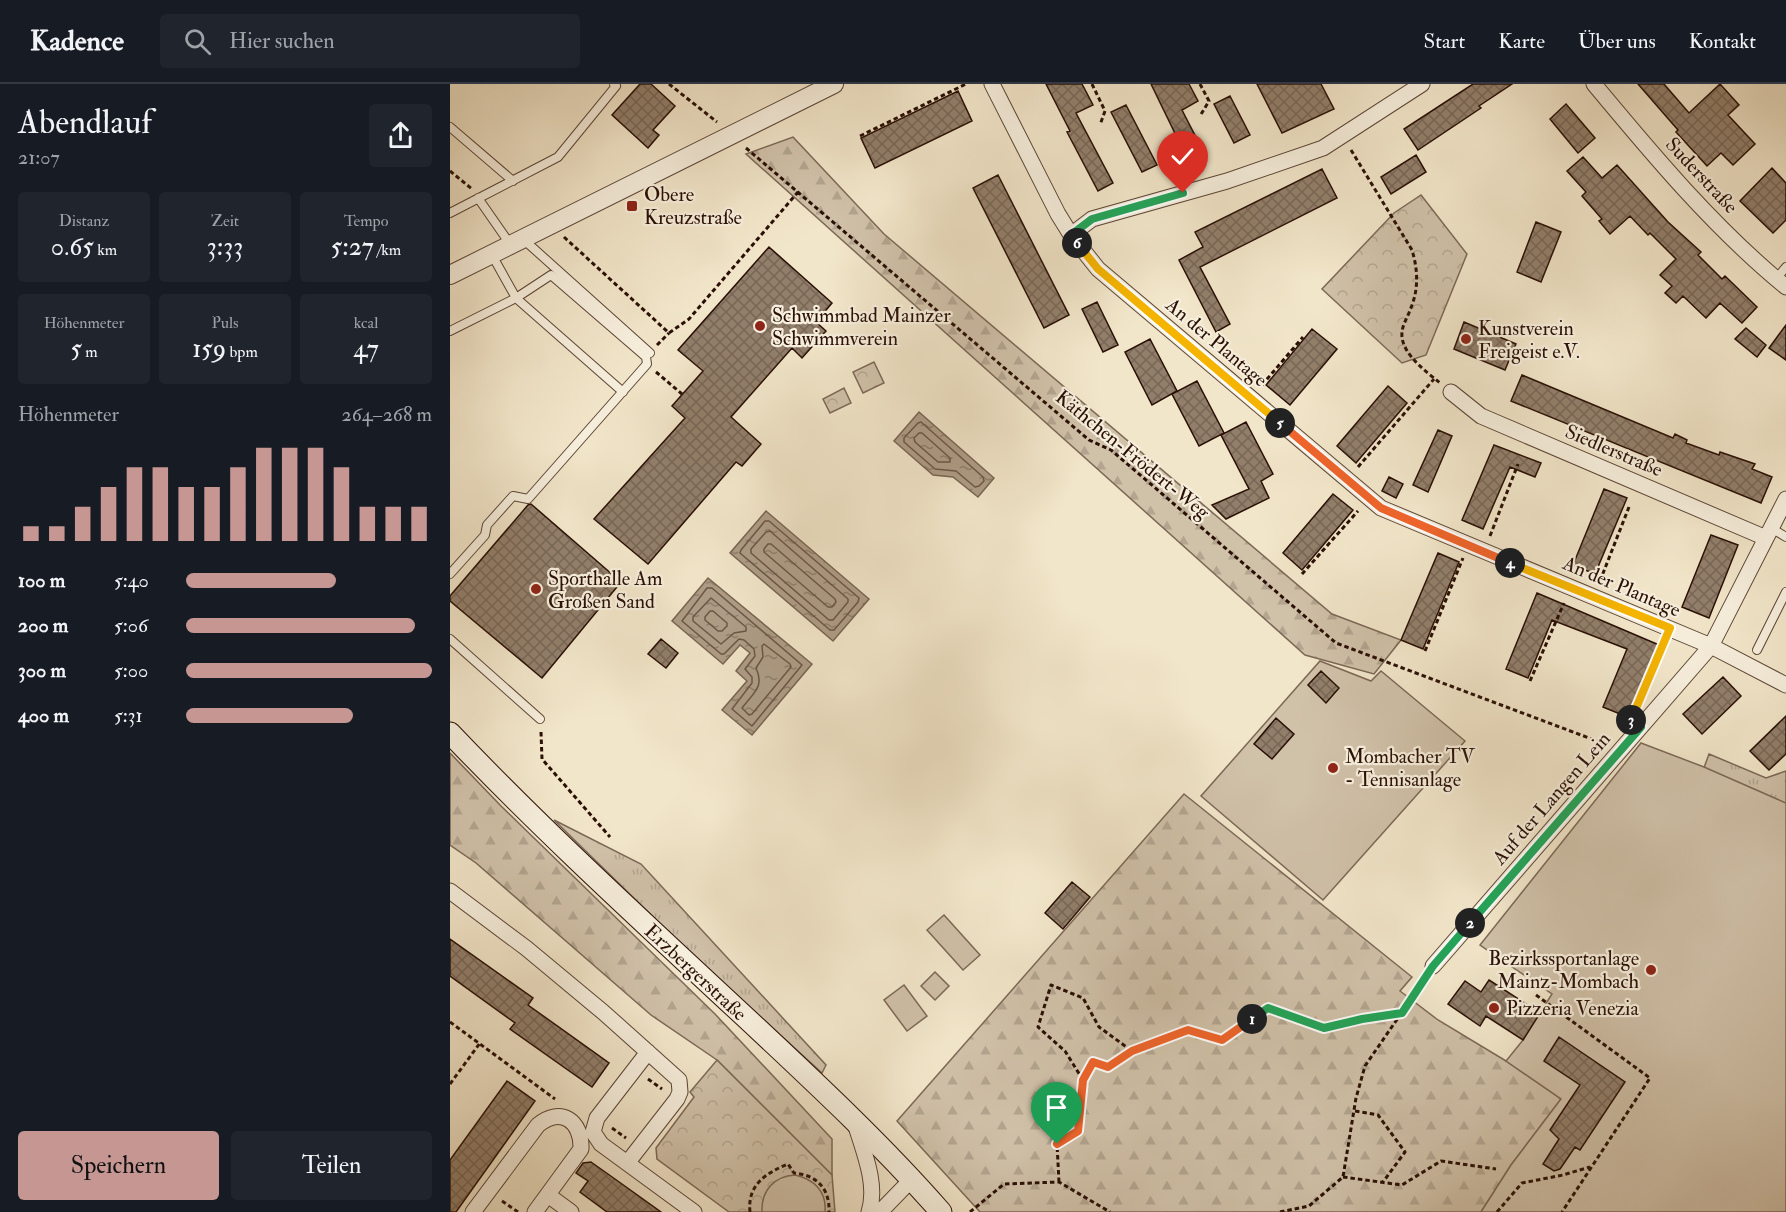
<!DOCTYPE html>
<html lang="de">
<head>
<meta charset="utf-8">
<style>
	body { margin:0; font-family:"IM FELL Double Pica",serif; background:#20242c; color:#f1f3f6; height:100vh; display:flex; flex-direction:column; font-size:22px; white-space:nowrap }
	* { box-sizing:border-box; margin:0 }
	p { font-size:20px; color:#9ea1a6 }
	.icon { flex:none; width:33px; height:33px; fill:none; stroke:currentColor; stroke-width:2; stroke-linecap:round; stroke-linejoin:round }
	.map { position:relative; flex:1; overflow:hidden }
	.side { display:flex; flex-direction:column; background:#171b24; width:450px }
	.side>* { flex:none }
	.pin { position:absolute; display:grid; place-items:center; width:51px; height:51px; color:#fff; margin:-62px -26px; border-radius:50% 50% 50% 0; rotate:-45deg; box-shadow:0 0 6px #0007 }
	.pin .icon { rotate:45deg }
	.km { position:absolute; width:30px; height:30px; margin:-15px; border-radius:50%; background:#222; color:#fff; font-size:16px; line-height:30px; text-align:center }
	.round { display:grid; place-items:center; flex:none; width:63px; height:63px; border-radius:6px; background:#20242c }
	.summary { display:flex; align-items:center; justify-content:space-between; height:102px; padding:0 18px }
	h1 { font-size:33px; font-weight:600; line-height:45px }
	.metrics { display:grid; grid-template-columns:repeat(3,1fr); gap:9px; height:102px; padding:6px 18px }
	.metrics div { display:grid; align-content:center; border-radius:6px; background:#20242c; text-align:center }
	.metrics b { font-size:26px; font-weight:600 }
	.metrics small { font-size:16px; font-weight:400 }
	.metrics p { font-size:16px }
	.chart { height:168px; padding:12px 18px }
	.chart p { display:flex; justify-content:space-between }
	.chart svg { width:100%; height:108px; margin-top:6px; stroke:#c59692; stroke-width:6 }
	.cta { display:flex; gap:12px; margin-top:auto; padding:12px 18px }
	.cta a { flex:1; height:69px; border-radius:6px; background:#c59692; color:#111; font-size:24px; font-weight:600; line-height:69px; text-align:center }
	.cta a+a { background:#20242c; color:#f1f3f6 }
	ul { padding:0 18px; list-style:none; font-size:20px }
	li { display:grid; grid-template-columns:96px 72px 1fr; align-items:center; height:45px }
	li i { height:15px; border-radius:8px; background:#c59692 }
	header { display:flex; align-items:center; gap:36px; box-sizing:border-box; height:84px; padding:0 30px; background:#171b24; border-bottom:2px solid #363941 }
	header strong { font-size:28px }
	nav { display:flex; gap:33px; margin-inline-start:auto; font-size:21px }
	.search { width:420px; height:54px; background:#20242c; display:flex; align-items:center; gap:15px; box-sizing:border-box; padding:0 21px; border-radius:6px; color:#9ea1a6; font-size:22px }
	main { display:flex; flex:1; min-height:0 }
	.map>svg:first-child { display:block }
	.grass { fill:url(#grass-tufts); stroke:#7c6857; stroke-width:1.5 }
	.forest { fill:url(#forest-firs); stroke:#7c6857; stroke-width:1.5 }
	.park { fill:url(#park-crowns); stroke:#7c6857; stroke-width:1.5 }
	.garden { fill:#d0c1a9; stroke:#7c6857; stroke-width:1.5 }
	.water { fill:url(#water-ripples); stroke:#796453; stroke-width:1.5 }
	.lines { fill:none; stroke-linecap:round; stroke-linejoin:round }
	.shore { stroke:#6c5646; stroke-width:1.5 }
	.building { fill:url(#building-cross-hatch); stroke:#290f05; stroke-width:1.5 }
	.service-casing { stroke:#5b4536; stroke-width:10 }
	.minor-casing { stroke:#5b4536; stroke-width:17 }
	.tertiary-casing { stroke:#5b4536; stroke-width:20 }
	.secondary-casing { stroke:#290f05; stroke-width:23 }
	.path { stroke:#290f05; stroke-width:3; stroke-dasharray:4.5 3; stroke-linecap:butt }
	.service { stroke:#f7efdd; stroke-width:8 }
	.minor { stroke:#f7efdd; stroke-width:15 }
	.tertiary { stroke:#f7efdd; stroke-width:18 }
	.secondary { stroke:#f7efdd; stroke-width:21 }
	.split-1-casing { stroke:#fff; stroke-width:12 }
	.split-2-casing { stroke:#fff; stroke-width:12 }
	.split-3-casing { stroke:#fff; stroke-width:12 }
	.split-4-casing { stroke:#fff; stroke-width:12 }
	.split-5-casing { stroke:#fff; stroke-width:12 }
	.split-6-casing { stroke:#fff; stroke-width:12 }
	.split-7-casing { stroke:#fff; stroke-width:12 }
	.split-1 { stroke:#f0652b; stroke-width:8 }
	.split-2 { stroke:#22a559; stroke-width:8 }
	.split-3 { stroke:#22a559; stroke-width:8 }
	.split-4 { stroke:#f5b400; stroke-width:8 }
	.split-5 { stroke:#f0652b; stroke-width:8 }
	.split-6 { stroke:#f5b400; stroke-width:8 }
	.split-7 { stroke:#22a559; stroke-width:8 }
	.poi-dot { fill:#8f2418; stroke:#f7efdd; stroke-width:2 }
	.labels { text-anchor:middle; stroke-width:4.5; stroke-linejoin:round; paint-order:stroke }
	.street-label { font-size:20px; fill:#290f05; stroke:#f7efdd }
	.poi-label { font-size:20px; fill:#290f05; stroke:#f7efdd; text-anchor:start }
</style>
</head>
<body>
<header>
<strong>Kadence</strong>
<div class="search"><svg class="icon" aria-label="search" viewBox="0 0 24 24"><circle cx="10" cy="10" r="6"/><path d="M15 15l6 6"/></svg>Hier suchen</div>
<nav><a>Start</a><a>Karte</a><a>Über uns</a><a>Kontakt</a></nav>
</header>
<main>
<section class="side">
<div class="summary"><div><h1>Abendlauf</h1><p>21:07</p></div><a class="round"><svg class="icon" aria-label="share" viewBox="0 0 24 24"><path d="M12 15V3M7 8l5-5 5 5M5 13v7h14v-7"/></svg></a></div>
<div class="metrics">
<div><p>Distanz</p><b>0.65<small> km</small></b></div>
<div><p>Zeit</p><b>3:33</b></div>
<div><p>Tempo</p><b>5:27<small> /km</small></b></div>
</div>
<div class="metrics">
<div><p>Höhenmeter</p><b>5<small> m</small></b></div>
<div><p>Puls</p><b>159<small> bpm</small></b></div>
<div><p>kcal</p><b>47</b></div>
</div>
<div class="chart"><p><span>Höhenmeter</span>264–268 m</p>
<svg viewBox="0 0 160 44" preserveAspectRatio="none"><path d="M5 44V38M15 44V38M25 44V30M35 44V22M45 44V14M55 44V14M65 44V22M75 44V22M85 44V14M95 44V6M105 44V6M115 44V6M125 44V14M135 44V30M145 44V30M155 44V30"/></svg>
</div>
<ul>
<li><b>100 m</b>5:40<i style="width:61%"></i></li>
<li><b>200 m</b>5:06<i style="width:93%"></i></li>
<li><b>300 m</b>5:00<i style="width:100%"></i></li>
<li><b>400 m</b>5:31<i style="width:68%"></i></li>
</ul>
<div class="cta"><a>Speichern</a><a>Teilen</a></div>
</section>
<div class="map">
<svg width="1336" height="1128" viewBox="0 0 1336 1128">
	<defs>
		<pattern id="grass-tufts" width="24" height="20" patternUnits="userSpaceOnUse" patternTransform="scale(1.5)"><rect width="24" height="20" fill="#d0c1a9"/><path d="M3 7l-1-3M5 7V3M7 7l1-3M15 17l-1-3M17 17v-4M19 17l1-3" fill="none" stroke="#b3a590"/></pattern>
		<pattern id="forest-firs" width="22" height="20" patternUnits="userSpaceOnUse" patternTransform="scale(1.5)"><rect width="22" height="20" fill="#d0c1a9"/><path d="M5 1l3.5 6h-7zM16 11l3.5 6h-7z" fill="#b3a590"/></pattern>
		<pattern id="park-crowns" width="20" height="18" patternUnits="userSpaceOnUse" patternTransform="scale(1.5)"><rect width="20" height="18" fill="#d0c1a9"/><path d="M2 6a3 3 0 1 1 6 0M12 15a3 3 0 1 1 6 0" fill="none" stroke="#b3a590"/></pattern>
		<pattern id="water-ripples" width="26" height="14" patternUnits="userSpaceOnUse" patternTransform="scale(1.5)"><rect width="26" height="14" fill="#ae9d87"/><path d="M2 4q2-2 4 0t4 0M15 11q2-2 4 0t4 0" fill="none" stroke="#8e7e6c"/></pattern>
		<pattern id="building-cross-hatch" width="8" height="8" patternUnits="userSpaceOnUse" patternTransform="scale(1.5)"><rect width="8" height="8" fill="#927f6b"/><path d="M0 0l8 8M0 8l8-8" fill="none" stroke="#776656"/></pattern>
	</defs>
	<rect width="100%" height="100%" fill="#f2e6ca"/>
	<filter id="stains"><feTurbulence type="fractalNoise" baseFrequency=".00333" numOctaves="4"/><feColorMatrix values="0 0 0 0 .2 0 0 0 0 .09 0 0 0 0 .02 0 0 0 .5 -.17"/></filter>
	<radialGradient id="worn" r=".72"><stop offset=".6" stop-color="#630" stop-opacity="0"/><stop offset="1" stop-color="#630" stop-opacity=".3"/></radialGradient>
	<path class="grass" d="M1259,670L1316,694L1336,687V746L1251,692Z
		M104,736L191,780L376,981L372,989L235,864Z"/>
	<path class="forest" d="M343,53L434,150L882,530L951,556L924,590L855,571L296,70Z
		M0,669L51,722L265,930L382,1055V1091L267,976L201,931L26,779L0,761Z
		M734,710L962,893L950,907L988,936L1056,977L1111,1015L1061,1081L1031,1128H530L447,1037Z"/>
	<path class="park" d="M971,111L1017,170L976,271L952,279L872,205L944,129Z
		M424,278L434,299L413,309L403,288Z
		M394,304L401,319L380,329L373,315Z
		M267,976L382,1091L385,1128H279L207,1075L206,1064L244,1013L240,1008Z"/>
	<path class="garden" d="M870,577L921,597L931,587L1015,657L873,816L751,712Z
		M1191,659L1254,683L1336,719V1128H1031L1061,1081L1111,1015L1056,977L1073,956L1102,910L1030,861Z
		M494,831L530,871L513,886L477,846Z
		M485,888L499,902L485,916L471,902Z
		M454,901L477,932L457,947L434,916Z
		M345,1091C364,1095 377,1108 375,1128H312C311,1107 324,1092 345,1091Z"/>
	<path class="water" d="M469,328L544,394L528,413L503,393L483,391L444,357Z
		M316,427L419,515L383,557L280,469Z
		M258,494L362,580L302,651L272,626L297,597L286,587L300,569L290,561L273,580L222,537Z"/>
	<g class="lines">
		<path class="shore" d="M471,338L533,393L534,397L529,402L525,403L506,387L485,385L454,358V354L468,339Z
			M469,349H472L500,374V378H488L465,358L464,354Z
			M315,437H319L409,514L408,518L384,546H380L290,469L291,466Z
			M320,447L398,515V518L383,536H379L301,469V465L316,448Z
			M318,460H321L385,515L386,518L382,523H378L314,468V465Z
			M257,504H262L352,581L302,642L282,625L302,599V593L295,585L305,572L304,565L294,556L289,555L274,570H271L232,537Z
			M261,514L296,543V547L284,549L271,560L243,537V533Z
			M260,527H263L277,539V542L272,547H268L255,536V533Z
			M314,560L340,580L341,583L302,630L299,631L292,624C303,609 315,603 306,584L313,573L312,562Z"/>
	</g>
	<path class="building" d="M190,0H201L225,22L203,46L209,51L198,64L162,31Z
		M596,0H632L643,21L626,29L663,99L648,107L617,48L620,47Z
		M701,0H739L748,17L732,26L752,65L736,72Z
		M807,0H871L884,25L832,49Z
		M1023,0H1062L1029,22L1031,24L968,66L954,45Z
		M1188,0H1214L1239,29L1270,0L1289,21L1278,31L1305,60L1283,81L1271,69L1257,82L1226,48L1228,46Z
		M508,7L522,37L425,84L411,54Z
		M780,12L800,51L784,59L764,20Z
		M1116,20L1145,54L1128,69L1100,35Z
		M676,21L707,81L692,88L661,28Z
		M966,71L976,88L941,110L931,93Z
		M1133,73L1152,94L1167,81L1218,138L1251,168L1248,171L1272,195L1275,192L1307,223L1292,239L1270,219L1256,234L1233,212L1226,219L1215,209L1222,202L1210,191L1226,175L1200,149L1198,151L1180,132L1160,150L1149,137L1152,135L1132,112L1136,108L1117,87Z
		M1322,84L1336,99V136L1323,149L1290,117Z
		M872,85L887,114L750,183L780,240L766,248L729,176L753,163L745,148Z
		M548,91L619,231L594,244L523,104Z
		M1086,138L1111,148L1091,198L1067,188Z
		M319,163L382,219L366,238L376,247L352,274L342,264L281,333L311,360L292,382L286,378L198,480L144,435L235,334L222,322L253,287L228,266Z
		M647,218L668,261L653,268L632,225Z
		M1014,238L1066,260L1055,286L1004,265Z
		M1336,241V276L1319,264Z
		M1296,244L1316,261L1307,273L1285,255Z
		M862,245L887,265L840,321L816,301Z
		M700,255L727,307L702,321L675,268Z
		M1072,291L1223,354L1225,350L1237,356L1236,359L1269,371L1270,368L1305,380L1302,385L1322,393L1311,419L1061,317Z
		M747,297L774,349L749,362L722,310Z
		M938,302L957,319L906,379L887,362Z
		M796,338L823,390L811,397L819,414L776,435L762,421L799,405L771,351Z
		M988,346L1002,352L978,408L963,401Z
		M1044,361L1091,379L1085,393L1060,383L1033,445L1012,436Z
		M939,393L953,400L946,414L932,407Z
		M1154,405L1177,414L1145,490L1123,481Z
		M883,410L903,426L852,486L833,469Z
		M81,420L171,498L92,594L0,517V512L78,421Z
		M1261,451L1288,461L1259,534L1232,523Z
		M988,469L1009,478L973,565L951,556Z
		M1087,509L1209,561L1180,634L1153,623L1177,565L1102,536L1078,594L1056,585Z
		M211,555L228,569L216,584L198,570Z
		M871,587L889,604L876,619L858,601Z
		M1273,593L1291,612L1252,650L1233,630Z
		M1336,632V670L1319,686L1300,667Z
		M826,634L844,650L822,675L804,660Z
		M622,798L640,813L613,845L595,829Z
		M0,855L83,914L78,921L159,979L142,1003L60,945L65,939L0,892Z
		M1039,896L1090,929L1073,956L1036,932L1030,942L998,920L1015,897L1031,908Z
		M1109,953L1175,998L1130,1066L1125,1063L1110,1085L1104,1087L1093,1080L1109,1055L1100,1046L1130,1001L1094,977Z
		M57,997L85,1017L6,1128H0V1076Z
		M141,1078L165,1095L211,1128H157L130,1108L138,1097L126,1089L133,1079Z"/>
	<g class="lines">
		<defs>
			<path id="service" d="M0,43L63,97
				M28,114L60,160
				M0,129L108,73L166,2L164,0
				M73,155L200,269
				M42,171L66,214L173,308
				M1326,195L1336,183
				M0,247L66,214L101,191L196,273L197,280L78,415L63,412L37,441L35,451L0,490
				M1321,444L1336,453
				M0,555L90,635
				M1307,566L1336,508"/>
			<path id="minor" d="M542,0L608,130L621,151L648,185L931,424L1261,562L1336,601
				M1144,0C1203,71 1264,144 1336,203
				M621,151L642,135L777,97L873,64L972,0
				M1001,308L1031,332L1316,454
				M0,807L76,864L153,928L229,996L230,1008L227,1015L178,1078
				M983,882L1261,562L1336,415
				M198,968L147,1034L143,1048L151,1060L244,1128
				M405,1039C413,1066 428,1100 419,1128
				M98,1111L121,1128
				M23,1128L88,1041C111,1022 132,1037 131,1065L85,1128
				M430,1128L462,1095"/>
			<path id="tertiary" d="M0,191L384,0"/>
			<path id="secondary" d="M0,649C98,752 204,848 308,945C371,1004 434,1063 491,1128"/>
		</defs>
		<use href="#service" class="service-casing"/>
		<use href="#minor" class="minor-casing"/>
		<use href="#tertiary" class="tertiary-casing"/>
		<use href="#secondary" class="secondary-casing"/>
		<path class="path" d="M219,0L267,38
			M642,0L655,27L650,41
			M750,0L759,17L750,32
			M410,52L516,0
			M296,64L639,356L661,366L886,559L1155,660
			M901,66L962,166C968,186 969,206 960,226C957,235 951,242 952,253C954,272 977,288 990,299
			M0,87L22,105
			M114,153L219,249L239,235L348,108
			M207,261L219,249
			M206,288L232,310
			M812,301L853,253
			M908,383L984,295
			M1040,452L1068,380
			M852,490L908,427
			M1150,497L1179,423
			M975,567L1013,474
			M1080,597L1114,519
			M1188,620L1213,560
			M91,648L92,675L160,753
			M1086,911L1200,994L1112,1128
			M0,938L105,1015
			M198,995L212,1005
			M633,996L615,967L588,943L601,901L633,914L649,943L682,967
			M0,1000L30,959
			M905,1027L928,1031L955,1068L933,1098
			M162,1044L176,1054
			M893,1093L952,1101L991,1077L1046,1085
			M609,1098L607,1060L628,1047L633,996L643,978L658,983L682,967L738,946L772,956L818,924L874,944L912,935L952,929
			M52,1117L68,1128
			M300,1128C297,1101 316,1089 338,1080L344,1089C367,1091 380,1105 379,1128
			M520,1128L554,1100L609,1098L660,1128
			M830,1128L859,1122L893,1093L906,1014L915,982L974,896
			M1047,1128L1072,1099L1113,1091L1140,1083"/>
		<use href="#service" class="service"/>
		<use href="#minor" class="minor"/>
		<use href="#tertiary" class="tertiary"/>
		<use href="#secondary" class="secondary"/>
	</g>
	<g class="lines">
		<defs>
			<path id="split-1" d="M607,1060L628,1047L633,996L643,978L658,983L682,967L738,946L772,956L802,935"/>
			<path id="split-2" d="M802,935L818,924L874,944L912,935L952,929L983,882L1020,839"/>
			<path id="split-3" d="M1020,839L1191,643L1181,636"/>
			<path id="split-4" d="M1060,479L1220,544L1181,636"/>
			<path id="split-5" d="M830,339L931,424L1060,479"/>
			<path id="split-6" d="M627,159L648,185L830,339"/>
			<path id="split-7" d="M627,159L621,151L642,135L733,109"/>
		</defs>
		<use href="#split-1" class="split-1-casing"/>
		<use href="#split-2" class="split-2-casing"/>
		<use href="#split-3" class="split-3-casing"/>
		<use href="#split-4" class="split-4-casing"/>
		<use href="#split-5" class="split-5-casing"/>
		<use href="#split-6" class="split-6-casing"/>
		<use href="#split-7" class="split-7-casing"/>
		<use href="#split-1" class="split-1"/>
		<use href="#split-2" class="split-2"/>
		<use href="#split-3" class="split-3"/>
		<use href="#split-4" class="split-4"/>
		<use href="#split-5" class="split-5"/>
		<use href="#split-6" class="split-6"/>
		<use href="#split-7" class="split-7"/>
	</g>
	<g class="poi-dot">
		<rect x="176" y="116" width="12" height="12" rx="3"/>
		<circle cx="310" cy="242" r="6"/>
		<circle cx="1016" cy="255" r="6"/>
		<circle cx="86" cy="505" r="6"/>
		<circle cx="883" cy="684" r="6"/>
		<circle cx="1201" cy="886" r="6"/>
		<circle cx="1044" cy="924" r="6"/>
	</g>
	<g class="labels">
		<g class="street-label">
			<text transform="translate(1252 91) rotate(47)" y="7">Suderstraße</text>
			<text transform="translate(767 258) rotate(40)" y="7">An der Plantage</text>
			<text transform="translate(1164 366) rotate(23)" y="7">Siedlerstraße</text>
			<text transform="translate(683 370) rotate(39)" y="7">Käthchen-Frödert-Weg</text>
			<text transform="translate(1172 502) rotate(23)" y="7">An der Plantage</text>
			<text transform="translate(1101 714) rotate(-49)" y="7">Auf der Langen Lein</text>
			<text transform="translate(246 888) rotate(43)" y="7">Erzbergerstraße</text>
		</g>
		<g class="poi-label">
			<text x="194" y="117">Obere<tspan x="194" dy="23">Kreuzstraße</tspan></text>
			<text x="322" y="238">Schwimmbad Mainzer<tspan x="322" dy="23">Schwimmverein</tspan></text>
			<text x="1028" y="251">Kunstverein<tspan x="1028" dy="23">Freigeist e.V.</tspan></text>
			<text x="98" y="501">Sporthalle Am<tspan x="98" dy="23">Großen Sand</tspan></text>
			<text x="895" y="679">Mombacher TV<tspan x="895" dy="23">- Tennisanlage</tspan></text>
			<text x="1189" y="881" text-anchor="end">Bezirkssportanlage<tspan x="1189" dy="23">Mainz-Mombach</tspan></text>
			<text x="1056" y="931">Pizzeria Venezia</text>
		</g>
	</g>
	<rect width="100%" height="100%" filter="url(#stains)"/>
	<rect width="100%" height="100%" fill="url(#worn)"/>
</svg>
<div class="pin" style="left:607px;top:1060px;background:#1e9e55"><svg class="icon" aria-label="arrive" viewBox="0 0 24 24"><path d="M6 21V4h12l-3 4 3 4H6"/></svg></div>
<div class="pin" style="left:733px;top:109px;background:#d93025"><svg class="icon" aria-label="check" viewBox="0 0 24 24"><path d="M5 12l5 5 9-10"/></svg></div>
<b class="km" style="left:802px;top:935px">1</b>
<b class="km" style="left:1020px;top:839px">2</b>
<b class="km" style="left:1181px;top:636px">3</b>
<b class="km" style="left:1060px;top:479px">4</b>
<b class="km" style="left:830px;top:339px">5</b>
<b class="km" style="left:627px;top:159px">6</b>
</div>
</main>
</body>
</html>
